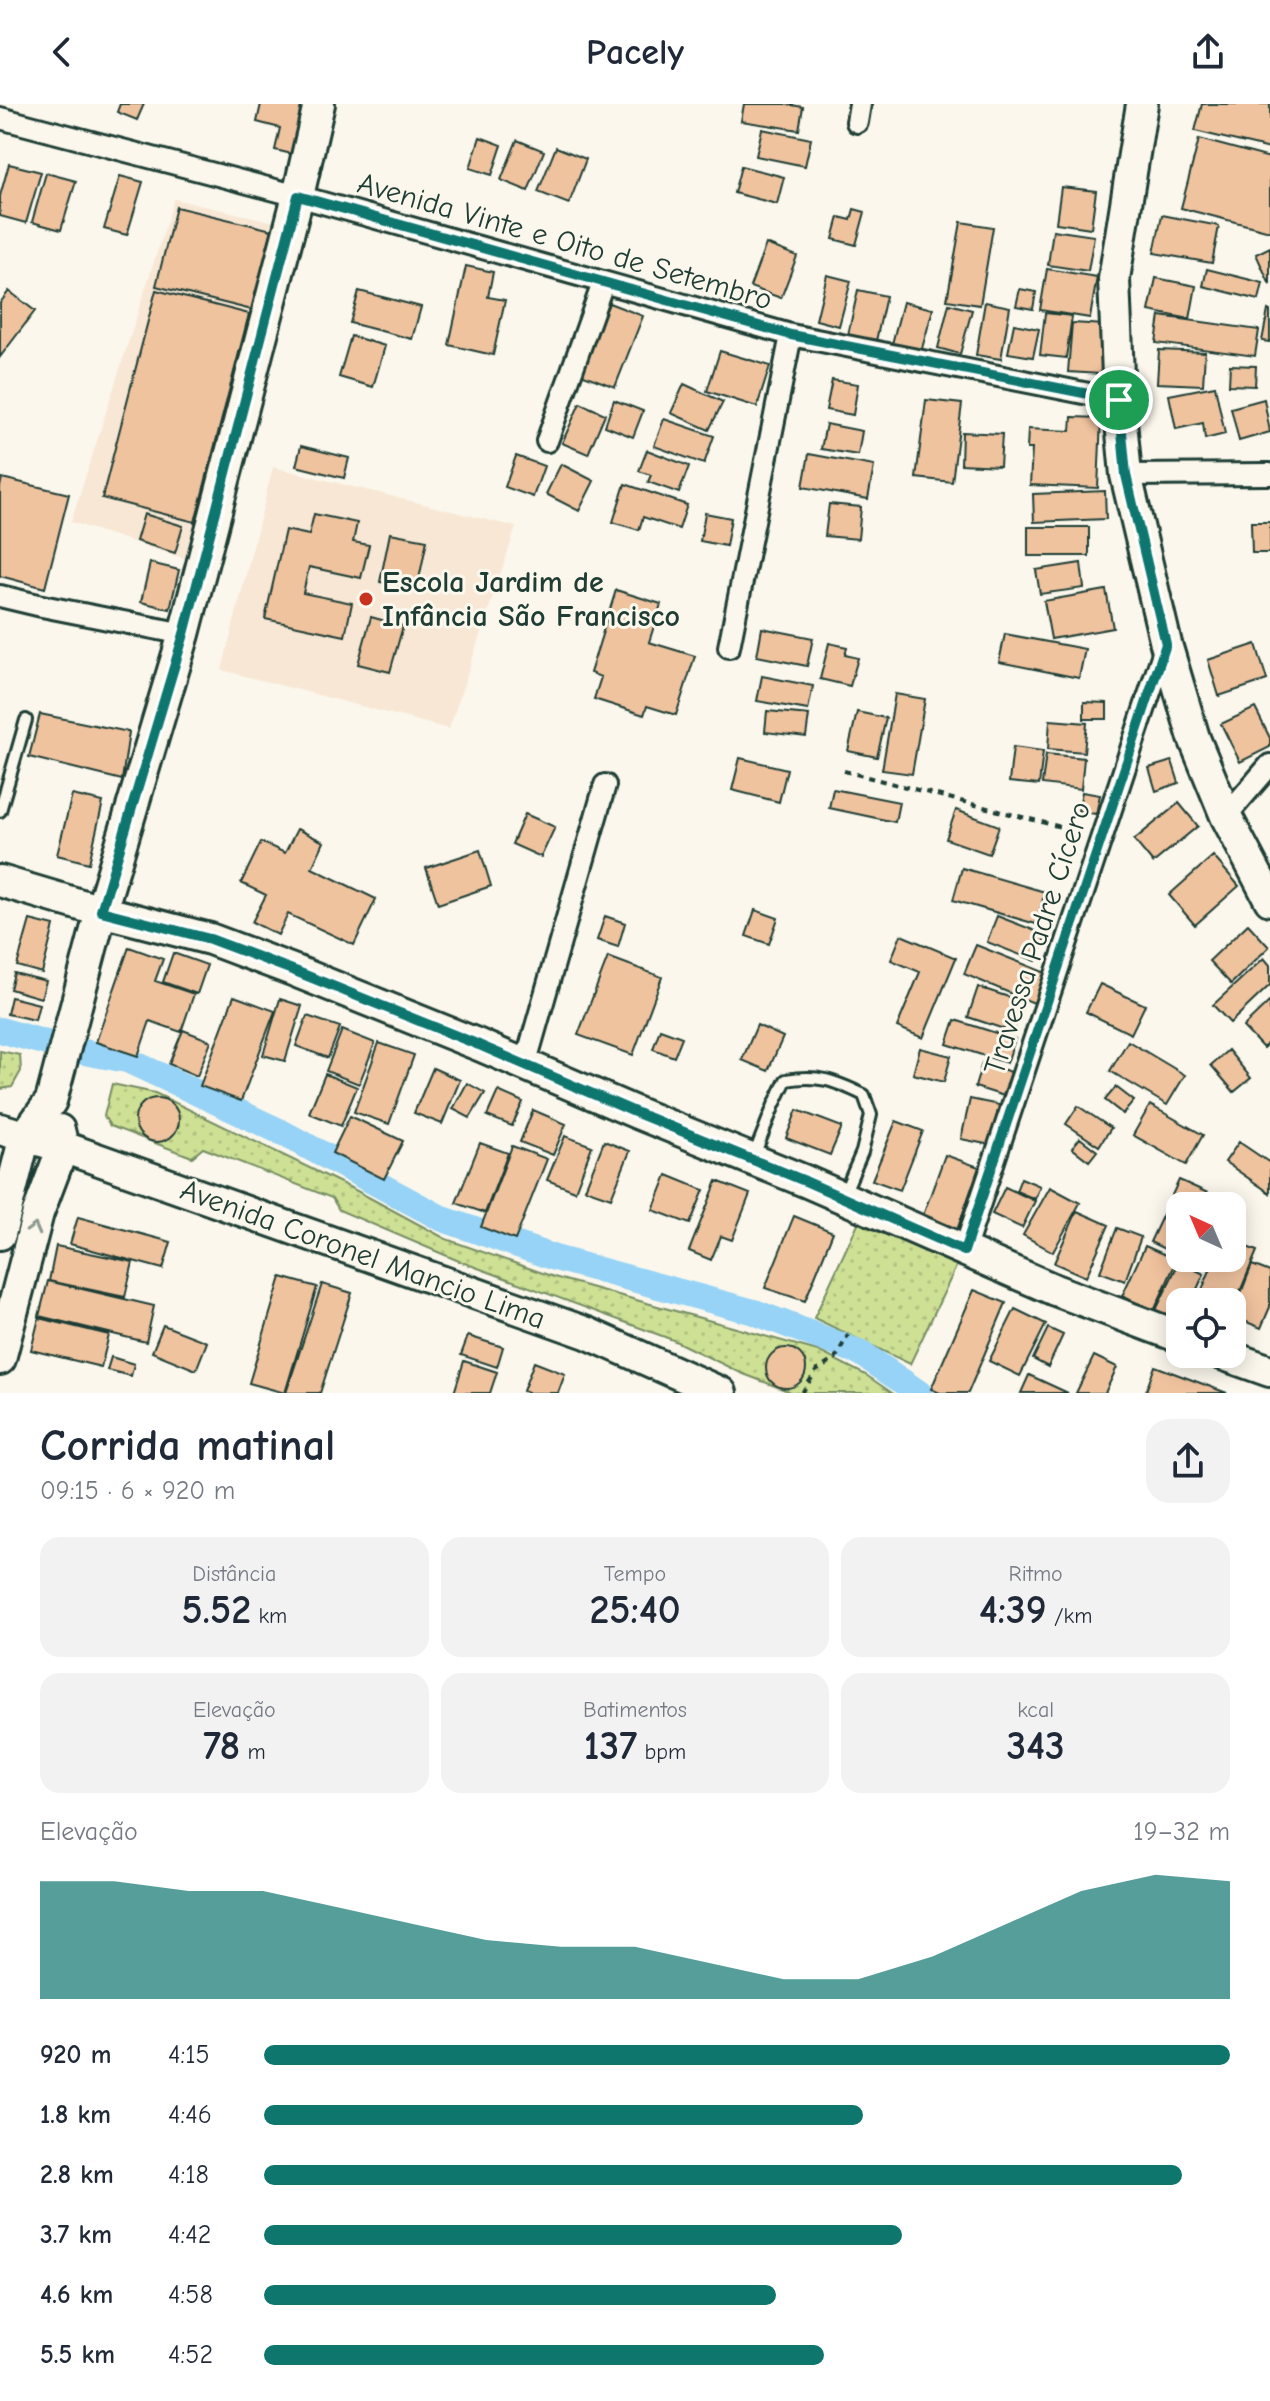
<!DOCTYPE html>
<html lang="pt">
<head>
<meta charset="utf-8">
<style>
	body { margin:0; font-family:"Comic Neue",sans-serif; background:#f2f2f3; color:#1f2937; height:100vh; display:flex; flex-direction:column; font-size:30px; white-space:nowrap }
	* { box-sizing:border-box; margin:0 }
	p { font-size:26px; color:#747a83 }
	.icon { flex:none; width:44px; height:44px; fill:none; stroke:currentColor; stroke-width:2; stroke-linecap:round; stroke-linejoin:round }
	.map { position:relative; height:1289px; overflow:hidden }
	.drawer { display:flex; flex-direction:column; background:#fff; flex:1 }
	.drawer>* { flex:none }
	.needle { width:52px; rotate:316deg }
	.fabs { position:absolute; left:1166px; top:1088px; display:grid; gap:16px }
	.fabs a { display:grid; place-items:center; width:80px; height:80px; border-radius:16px; background:#fff; box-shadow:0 4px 20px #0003; font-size:40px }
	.pin { position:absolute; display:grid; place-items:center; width:68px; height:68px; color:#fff; margin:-34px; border:4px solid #fff; border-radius:50%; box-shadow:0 2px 8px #0007 }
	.round { display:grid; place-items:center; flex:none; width:84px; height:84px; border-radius:24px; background:#f2f2f3 }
	.summary { display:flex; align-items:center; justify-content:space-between; height:136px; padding:0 40px }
	h1 { font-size:44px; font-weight:600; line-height:60px }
	.stats { display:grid; grid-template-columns:repeat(3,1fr); gap:12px; height:136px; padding:8px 40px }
	.stats div { display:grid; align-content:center; border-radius:20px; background:#f2f2f3; text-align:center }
	.stats b { font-size:40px; font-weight:600 }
	.stats small { font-size:22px; font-weight:400 }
	.stats p { font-size:22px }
	.chart { height:224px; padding:16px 40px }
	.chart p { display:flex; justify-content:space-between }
	.chart svg { width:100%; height:144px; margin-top:8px; fill:#0f766e; opacity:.7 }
	ul { padding:0 40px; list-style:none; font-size:26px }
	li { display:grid; grid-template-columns:128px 96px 1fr; align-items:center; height:60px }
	li i { height:20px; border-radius:10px; background:#0f766e }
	header { display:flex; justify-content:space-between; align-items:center; height:104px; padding:0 40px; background:#fff; font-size:36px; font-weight:600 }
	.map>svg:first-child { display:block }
	.built { fill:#f8e7d5 }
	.green { fill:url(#green-dots); stroke:#768e64; stroke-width:2 }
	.water { fill:#96d3f6; stroke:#6697a8; stroke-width:2 }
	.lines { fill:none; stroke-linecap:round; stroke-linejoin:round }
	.canal { stroke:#96d3f6; stroke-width:26 }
	.building { fill:#f0c39f; stroke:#1f3d34; stroke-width:2 }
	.lane-casing { stroke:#1f3d34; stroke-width:16 }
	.street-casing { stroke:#1f3d34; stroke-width:26 }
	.secondary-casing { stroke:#1f3d34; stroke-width:36 }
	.path { stroke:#1f3d34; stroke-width:4; stroke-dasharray:6 6; stroke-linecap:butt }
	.lane { stroke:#fbf7ec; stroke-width:10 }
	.street { stroke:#fbf7ec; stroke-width:20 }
	.secondary { stroke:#fbf7ec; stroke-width:30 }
	.oneway { stroke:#8d9a90 }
	.route-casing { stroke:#fff; stroke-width:16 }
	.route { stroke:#0f766e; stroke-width:10 }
	.poi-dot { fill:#c8321e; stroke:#fbf7ec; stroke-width:3 }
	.labels { text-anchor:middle; stroke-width:6; stroke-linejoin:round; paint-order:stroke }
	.street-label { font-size:30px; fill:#1f3d34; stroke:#fbf7ec }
	.poi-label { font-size:30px; font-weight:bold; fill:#1f3d34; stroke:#fbf7ec; text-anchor:start }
</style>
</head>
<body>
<header><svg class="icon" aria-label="back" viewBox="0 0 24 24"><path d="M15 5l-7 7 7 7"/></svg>Pacely<svg class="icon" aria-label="share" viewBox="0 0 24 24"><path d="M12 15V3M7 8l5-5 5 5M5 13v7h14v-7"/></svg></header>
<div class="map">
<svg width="1270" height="1289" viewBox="0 0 1270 1289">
	<defs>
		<pattern id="green-dots" width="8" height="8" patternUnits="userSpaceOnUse" patternTransform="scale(2)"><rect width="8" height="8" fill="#cee094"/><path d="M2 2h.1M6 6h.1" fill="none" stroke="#b0c180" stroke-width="1.8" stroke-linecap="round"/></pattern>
	</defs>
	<rect width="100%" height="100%" fill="#fbf7ec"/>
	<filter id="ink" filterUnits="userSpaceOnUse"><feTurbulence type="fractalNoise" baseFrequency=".0125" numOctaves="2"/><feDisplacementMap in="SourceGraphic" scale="16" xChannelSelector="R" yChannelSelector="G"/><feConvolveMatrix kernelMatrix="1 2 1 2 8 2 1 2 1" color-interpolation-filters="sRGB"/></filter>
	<g filter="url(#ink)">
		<path class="built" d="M174,95L275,118L189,456L71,418Z
			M273,363L516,423L449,625L222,566Z"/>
		<path class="green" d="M0,947L20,951L21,967L12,983L0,985Z
			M112,980L155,989L357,1087L446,1135L554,1173L818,1247L866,1271L892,1289H793L741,1269L673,1236L459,1157L339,1106L332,1094L203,1044L192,1053L110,1022L104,1012Z
			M859,1117L957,1161L910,1260L814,1214Z"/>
		<path class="water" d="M0,919L53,931L50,947L0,937Z"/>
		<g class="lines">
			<path class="canal" d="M0,926L68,945L127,956L279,1027L443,1115L555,1154L754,1208L861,1249L919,1289"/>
		</g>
		<path class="building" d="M120,0H144L137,16L117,8Z
			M261,0H290L303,3L292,50L275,46L280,24L257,18Z
			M744,0H786L803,3L799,26L741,17Z
			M1202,0H1270V45L1195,27Z
			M762,25L811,35L805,62L756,52Z
			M480,33L502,41L492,71L470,64Z
			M1199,35L1270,54V127L1181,104Z
			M517,36L544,47L528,87L501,76Z
			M556,43L586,55L569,100L538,88Z
			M9,60L41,68L26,119L0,112V92Z
			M741,62L784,73L777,100L734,89Z
			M46,69L76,77L61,126L32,118Z
			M120,72L143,78L127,131L104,125Z
			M1061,83L1096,87L1091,124L1056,119Z
			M176,103L272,126L252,206L156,182Z
			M854,105L865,108L856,141L833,135L839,113L851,116Z
			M1162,111L1219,122L1212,159L1154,149Z
			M961,118L993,123L980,201L947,196Z
			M1053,126L1094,132L1088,167L1048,161Z
			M766,140L797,152L781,194L750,183Z
			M1270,143V181L1256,150Z
			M466,162L493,168L488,193L505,196L493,251L449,241Z
			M1047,165L1097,173L1090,214L1040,206Z
			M1207,165L1263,179L1259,196L1203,182Z
			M827,171L851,177L839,222L816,216Z
			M1156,174L1196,182L1190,215L1149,207Z
			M1020,185L1036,188L1033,205L1016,202Z
			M156,186L249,210L195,418L102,394Z
			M858,186L886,192L876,237L848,231Z
			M9,187L35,207L0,253V199Z
			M359,187L421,203L412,235L350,219Z
			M903,198L933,205L921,248L892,240Z
			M985,198L1010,203L1001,255L976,251Z
			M609,199L643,212L615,283L581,270Z
			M949,200L972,206L960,250L938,244Z
			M1268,206L1270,207V238L1262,237Z
			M1045,209L1072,212L1066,254L1040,251Z
			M1160,212L1259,226L1255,252L1156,239Z
			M1072,219L1105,221L1101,270L1068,268Z
			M1014,220L1039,225L1033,253L1008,249Z
			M351,232L385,242L373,283L339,273Z
			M1159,246L1205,248L1203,281L1157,279Z
			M720,247L770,262L757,303L707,287Z
			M1230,261L1256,262L1255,282L1229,281Z
			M832,276L858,280L853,311L826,306Z
			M684,280L723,298L709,326L671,309Z
			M1215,282L1225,330L1205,335L1203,319L1176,325L1169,291Z
			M1264,295L1270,328L1239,337L1231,304Z
			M614,296L643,307L633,333L605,322Z
			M926,296L962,300L952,378L916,374Z
			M580,299L605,310L588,350L562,339Z
			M1072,313L1101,314L1098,384L1030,381L1032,345H1027L1028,325L1071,327Z
			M664,315L714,332L704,360L654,342Z
			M826,320L862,327L858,351L821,345Z
			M962,328L1002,330L1000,362L961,360Z
			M301,342L349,354L344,374L296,362Z
			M647,346L689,362L679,389L648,378L651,371L639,367Z
			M809,350L874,362L868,395L803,383Z
			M516,352L544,362L533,393L505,383Z
			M561,360L594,377L579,407L546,390Z
			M2,374L69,390L45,484L0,472V383Z
			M625,380L687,401L679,425L643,413L639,426L613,418Z
			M1105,387L1106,415L1034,418L1033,390Z
			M829,400L861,403L858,435L825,432Z
			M705,409L731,414L726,442L700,437Z
			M144,410L183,422L175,449L136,437Z
			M314,410L357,419L353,438L369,441L361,474L309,463L303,489L352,499L345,532L265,515L285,426L309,431Z
			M1251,418H1270V449H1252Z
			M1028,423H1089V452H1028Z
			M390,429L427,436L417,485L380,478Z
			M150,459L179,466L170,505L141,498Z
			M1081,459L1084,484L1040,490L1036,466Z
			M616,486L661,500L649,538L695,552L676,611L647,602L644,611L594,595L601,573L590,569Z
			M1106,486L1113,524L1051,535L1044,497Z
			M371,513L403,522L390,568L358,560Z
			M762,524L813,534L807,562L757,552Z
			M1005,530L1085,545L1079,574L999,558Z
			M829,539L847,543L845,551L858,554L850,582L820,575Z
			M1256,540L1267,576L1219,592L1208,556Z
			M762,572L813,582L808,606L757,597Z
			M895,590L925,595L912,670L882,666Z
			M1084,598L1107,599V615H1084Z
			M1255,604L1270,634V643L1240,658L1221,620Z
			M767,607L809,611L806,633L765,628Z
			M857,608L886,614L877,653L848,647Z
			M40,610L129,628L122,676L29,653Z
			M1050,616L1087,619L1084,648L1048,645Z
			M1013,643L1043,647L1039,681L1009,678Z
			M1046,650L1084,654L1081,685L1042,680Z
			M740,654L787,665L779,698L732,686Z
			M1172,657L1179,679L1156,687L1149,664Z
			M833,685L899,698L895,718L829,704Z
			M1082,688L1100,691L1096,710L1078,707Z
			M72,691L103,698L89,759L57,751Z
			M1179,699L1198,722L1153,759L1134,736Z
			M956,706L999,722L989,750L946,735Z
			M525,710L555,723L541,753L512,740Z
			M297,725L324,738L312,764L376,795L354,841L288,810L278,831L252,818L266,791L241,779L261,738L285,749Z
			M480,746L491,782L438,800L426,764Z
			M1213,752L1239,782L1195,821L1169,791Z
			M962,764L1045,788L1036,820L953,796Z
			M755,806L778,814L769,840L746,832Z
			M605,812L625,819L618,843L597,836Z
			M997,812L1046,831L1036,857L987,838Z
			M30,816L54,822L42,869L17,862Z
			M1248,820L1269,843L1231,880L1209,857Z
			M901,831L956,854L923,934L897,923L920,868L891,856Z
			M976,841L1046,869L1034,899L964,870Z
			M129,843L163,855L155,877L194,890L181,928L150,917L138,952L96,938Z
			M173,849L207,861L197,890L163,878Z
			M608,853L662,873L633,951L578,931Z
			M1264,854L1270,861V881L1230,919L1213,901Z
			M14,869L46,877L41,894L10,885Z
			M1100,880L1145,901L1131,930L1086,908Z
			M978,883L1024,898L1013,928L968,913Z
			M234,892L275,907L241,997L200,982Z
			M11,893L39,900L35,916L7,910Z
			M280,895L302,902L285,957L263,951Z
			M1270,897V937L1263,944L1243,923Z
			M307,912L340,923L328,954L296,942Z
			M955,916L1015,935L1007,959L947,940Z
			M757,921L783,933L768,967L742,956Z
			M660,925L682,933L674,953L653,945Z
			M183,926L211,937L197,972L169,960Z
			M342,926L375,939L359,980L326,967Z
			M1128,937L1185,971L1167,1001L1110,967Z
			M379,939L414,951L389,1020L354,1008Z
			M920,944L951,952L944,978L913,970Z
			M1228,946L1251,974L1234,988L1211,961Z
			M982,959L1011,968L1004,992L975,983Z
			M433,964L460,976L442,1020L414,1009Z
			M325,970L357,983L341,1022L309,1009Z
			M467,979L485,989L470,1014L453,1005Z
			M1116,983L1134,997L1123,1010L1105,996Z
			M498,987L523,998L512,1022L487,1012Z
			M135 1016a22 22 0 1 1 44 0a22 22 0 1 1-44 0Z
			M970,995L999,1001L991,1041L961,1035Z
			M1150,1001L1203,1031L1186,1061L1133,1031Z
			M1078,1002L1111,1024L1099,1042L1066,1020Z
			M533,1006L566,1020L553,1051L520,1038Z
			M797,1006L842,1023L830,1051L786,1034Z
			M350,1012L403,1037L384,1075L332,1049Z
			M896,1017L923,1027L900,1086L872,1076Z
			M565,1032L592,1042L575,1087L547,1076Z
			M1080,1034L1097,1047L1089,1057L1072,1044Z
			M604,1037L630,1047L611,1094L585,1085Z
			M1239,1038L1270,1059V1089L1225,1058Z
			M480,1039L508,1049L485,1109L456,1099Z
			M512,1042L547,1055L515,1136L481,1123Z
			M945,1051L979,1063L956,1129L921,1117Z
			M667,1071L704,1086L690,1120L653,1106Z
			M1021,1074L1040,1082L1035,1095L1016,1087Z
			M1179,1076L1208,1089L1202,1102H1180L1179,1152L1150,1138Z
			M717,1077L750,1090L732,1136L721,1132L711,1156L689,1147Z
			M1005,1083L1035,1097L1022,1124L992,1110Z
			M1050,1083L1080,1099L1053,1148L1023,1131Z
			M1077,1107L1109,1121L1086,1173L1054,1159Z
			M794,1112L833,1128L805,1197L765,1184Z
			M78,1113L171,1138L163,1165L70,1140Z
			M1117,1124L1141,1133L1125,1177L1100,1168Z
			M1232,1137L1257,1147L1232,1207V1198H1197L1215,1154H1232Z
			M56,1142L133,1158L125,1193L49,1177Z
			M1145,1142L1177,1156L1154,1207L1122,1192Z
			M1179,1158L1204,1170L1191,1198H1180V1218L1156,1206Z
			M1252,1161L1270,1168V1203L1261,1224L1232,1212Z
			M281,1173L317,1183L285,1289L249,1279Z
			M48,1177L154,1202L146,1238L39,1212Z
			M322,1180L352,1189L320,1289H286Z
			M974,1186L1006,1199L968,1289H940L931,1285Z
			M1015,1205L1046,1220L1020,1272L989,1257Z
			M39,1214L109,1231L101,1263L31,1246Z
			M163,1221L207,1238L196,1266L152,1248Z
			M1048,1224L1063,1231L1048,1263L1033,1255Z
			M468,1232L503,1243L497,1263L461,1251Z
			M766 1264a20 20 0 1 1 40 0a20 20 0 1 1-40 0Z
			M1094,1252L1117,1263L1105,1289H1076Z
			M111,1253L134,1260L131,1272L107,1266Z
			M464,1257L497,1268L490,1289H454Z
			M534,1258L565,1270L558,1289H528L523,1287Z
			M1155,1262L1227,1289H1152L1146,1287Z
			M1029,1271L1068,1289H1021Z"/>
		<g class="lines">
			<defs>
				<path id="lane" d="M0,707L26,616
					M753,1054L774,1001L786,976C818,970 835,977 864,991L871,1011L862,1048L844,1090"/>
				<path id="street" d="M0,14L298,92L791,231L1119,296
					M857,18L860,0
					M547,337L603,179
					M1126,371L1270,370
					M0,492L42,502L184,530
					M729,543L791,231
					M1226,712L1270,661
					M525,961L605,681
					M964,1147L1166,540"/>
				<path id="secondary" d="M1142,0L1114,175L1119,296L1126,371L1166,540L1194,634L1226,712L1270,796
					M0,777L101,807L210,835L295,867L479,941L637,1009L805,1077L1055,1186L1180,1233
					M0,1025L63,1043L587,1229L721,1289
					M0,1130L25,1032L51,997L101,807L184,530L298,92L319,0
					M1222,1250L1270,1267
					M0,1255L38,1109L63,1043L59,1026"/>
			</defs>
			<use href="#lane" class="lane-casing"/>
			<use href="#street" class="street-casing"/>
			<use href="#secondary" class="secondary-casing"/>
			<path class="path" d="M844,667L1080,728
				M802,1289L816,1267L835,1255L848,1231"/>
			<use href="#lane" class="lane"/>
			<use href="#street" class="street"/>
			<use href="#secondary" class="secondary"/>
		</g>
		<defs><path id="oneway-chevron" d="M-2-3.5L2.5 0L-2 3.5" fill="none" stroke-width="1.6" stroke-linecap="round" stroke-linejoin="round" transform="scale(2)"/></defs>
		<use class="oneway" href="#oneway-chevron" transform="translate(34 1125) rotate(-75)"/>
	</g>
	<g class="lines" filter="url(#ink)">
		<defs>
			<path id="route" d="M298,92L791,231L1119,296L1126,371L1166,540L964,1147L805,1077L637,1009L479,941L295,867L210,835L101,807L184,530Z"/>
		</defs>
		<use href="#route" class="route-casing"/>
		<use href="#route" class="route"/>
	</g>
	<circle class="poi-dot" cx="366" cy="495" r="8"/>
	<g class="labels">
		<g class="street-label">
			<text transform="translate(565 137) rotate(16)" y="10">Avenida Vinte e Oito de Setembro</text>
			<text transform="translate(1037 834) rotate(-72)" y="10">Travessa Padre Cícero</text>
			<text transform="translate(363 1150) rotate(20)" y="10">Avenida Coronel Mancio Lima</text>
		</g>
		<g class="poi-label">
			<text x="382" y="488">Escola Jardim de<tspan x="382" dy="34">Infância São Francisco</tspan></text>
		</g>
	</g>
</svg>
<div class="fabs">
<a><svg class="needle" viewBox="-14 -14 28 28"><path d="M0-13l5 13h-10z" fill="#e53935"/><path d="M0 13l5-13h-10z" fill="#747a83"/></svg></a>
<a><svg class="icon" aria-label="locate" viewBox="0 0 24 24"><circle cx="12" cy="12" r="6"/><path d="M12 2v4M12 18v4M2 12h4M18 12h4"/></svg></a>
</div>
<div class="pin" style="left:1119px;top:296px;background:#1e9e55"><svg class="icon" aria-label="arrive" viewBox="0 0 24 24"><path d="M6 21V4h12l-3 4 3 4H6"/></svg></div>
</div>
<section class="drawer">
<div class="summary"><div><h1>Corrida matinal</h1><p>09:15 · 6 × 920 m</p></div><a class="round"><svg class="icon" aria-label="share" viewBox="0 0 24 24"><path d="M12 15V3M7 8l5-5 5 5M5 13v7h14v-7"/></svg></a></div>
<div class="stats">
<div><p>Distância</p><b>5.52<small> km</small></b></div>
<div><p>Tempo</p><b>25:40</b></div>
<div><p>Ritmo</p><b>4:39<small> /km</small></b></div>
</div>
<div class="stats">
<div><p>Elevação</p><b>78<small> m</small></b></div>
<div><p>Batimentos</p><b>137<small> bpm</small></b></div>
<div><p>kcal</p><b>343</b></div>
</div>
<div class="chart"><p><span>Elevação</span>19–32 m</p>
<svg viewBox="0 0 160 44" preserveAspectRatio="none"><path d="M0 44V8L10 8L20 11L30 11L40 16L50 21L60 26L70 28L80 28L90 33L100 38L110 38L120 31L130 21L140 11L150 6L160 8V44z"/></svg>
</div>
<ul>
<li><b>920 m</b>4:15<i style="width:100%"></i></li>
<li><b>1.8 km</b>4:46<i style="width:62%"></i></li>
<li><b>2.8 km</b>4:18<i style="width:95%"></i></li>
<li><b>3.7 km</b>4:42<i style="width:66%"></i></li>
<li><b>4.6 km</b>4:58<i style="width:53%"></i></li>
<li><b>5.5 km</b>4:52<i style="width:58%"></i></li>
</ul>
</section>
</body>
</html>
